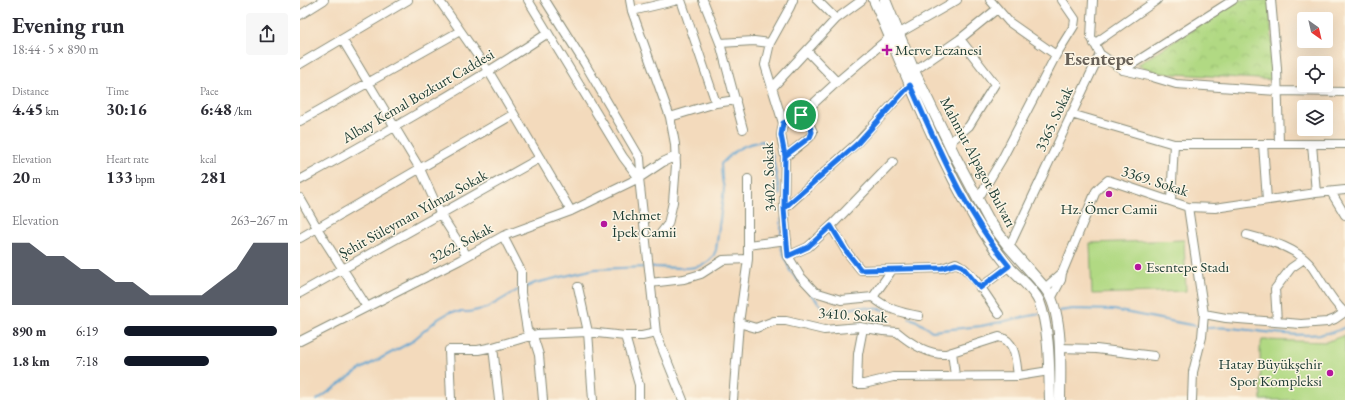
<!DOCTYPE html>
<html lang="en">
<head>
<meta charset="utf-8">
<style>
	body { margin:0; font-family:"EB Garamond",serif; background:#f7f7f7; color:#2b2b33; height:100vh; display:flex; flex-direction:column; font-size:15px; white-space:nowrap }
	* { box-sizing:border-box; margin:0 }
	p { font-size:13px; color:#7c7c81 }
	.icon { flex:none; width:22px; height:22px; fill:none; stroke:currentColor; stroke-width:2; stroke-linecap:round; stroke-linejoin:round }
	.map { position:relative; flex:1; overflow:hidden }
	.details { display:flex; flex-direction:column; background:#fff; width:300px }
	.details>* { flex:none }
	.needle { width:26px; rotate:146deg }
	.buttons { position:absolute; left:997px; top:12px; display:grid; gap:8px }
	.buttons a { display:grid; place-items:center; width:36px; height:36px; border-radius:4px; background:#fff; box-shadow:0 4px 16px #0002; font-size:20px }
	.pin { position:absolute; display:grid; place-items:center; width:34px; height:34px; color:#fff; margin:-17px; border:2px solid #fff; border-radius:50%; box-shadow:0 1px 4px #0007 }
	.round { display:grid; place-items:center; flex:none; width:42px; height:42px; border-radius:4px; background:#f7f7f7 }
	.summary { display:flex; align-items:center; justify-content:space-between; height:68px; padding:0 12px }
	h1 { font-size:22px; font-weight:700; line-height:30px }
	.metrics { display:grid; grid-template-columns:repeat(3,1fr); gap:6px; height:68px; padding:4px 12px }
	.metrics div { display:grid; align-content:center }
	.metrics b { font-size:17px; font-weight:700 }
	.metrics small { font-size:11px; font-weight:400 }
	.metrics p { font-size:11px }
	.chart { height:112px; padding:8px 12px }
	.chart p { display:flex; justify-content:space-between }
	.chart svg { width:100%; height:72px; margin-top:4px; fill:#111827; opacity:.7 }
	ul { padding:0 12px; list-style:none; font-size:13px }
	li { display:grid; grid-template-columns:64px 48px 1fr; align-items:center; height:30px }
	li i { height:10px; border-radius:5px; background:#111827 }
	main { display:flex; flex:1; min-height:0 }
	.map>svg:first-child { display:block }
	.park { fill:url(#park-crowns); stroke:#688b5c }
	.pitch { fill:#b1d983; stroke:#688b5c }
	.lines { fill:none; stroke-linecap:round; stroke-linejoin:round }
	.stream { stroke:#59a2d0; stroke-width:2 }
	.minor-casing { stroke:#898c78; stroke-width:10 }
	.major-casing { stroke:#898c78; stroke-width:12 }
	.minor { stroke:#fff; stroke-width:8 }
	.major { stroke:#fff; stroke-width:10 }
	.route-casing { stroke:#fff; stroke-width:8 }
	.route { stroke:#1a73e8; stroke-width:5 }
	.poi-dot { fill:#b5179e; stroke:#fcf5e5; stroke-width:1.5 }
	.labels { text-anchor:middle; stroke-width:3; stroke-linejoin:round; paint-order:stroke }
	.poi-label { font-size:15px; fill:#1f3d34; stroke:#fcf5e5; text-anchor:start }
	.street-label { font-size:15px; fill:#1f3d34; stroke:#fcf5e5 }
	.district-label { font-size:19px; font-weight:bold; fill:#686158; stroke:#fcf5e5 }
</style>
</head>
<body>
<main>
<section class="details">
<div class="summary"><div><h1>Evening run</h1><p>18:44 · 5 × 890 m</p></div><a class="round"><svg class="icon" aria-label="share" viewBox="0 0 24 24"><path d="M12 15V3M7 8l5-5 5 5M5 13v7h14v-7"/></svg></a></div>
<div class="metrics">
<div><p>Distance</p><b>4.45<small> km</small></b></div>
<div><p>Time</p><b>30:16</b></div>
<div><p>Pace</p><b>6:48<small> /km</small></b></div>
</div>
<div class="metrics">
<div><p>Elevation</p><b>20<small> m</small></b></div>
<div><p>Heart rate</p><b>133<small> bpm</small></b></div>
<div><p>kcal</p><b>281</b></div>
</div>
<div class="chart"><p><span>Elevation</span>263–267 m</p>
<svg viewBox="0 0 160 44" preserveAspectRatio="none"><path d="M0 44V6L10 6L20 14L30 14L40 22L50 22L60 30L70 30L80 38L90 38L100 38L110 38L120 30L130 22L140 6L150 6L160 6V44z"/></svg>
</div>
<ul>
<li><b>890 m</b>6:19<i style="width:93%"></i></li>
<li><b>1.8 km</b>7:18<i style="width:52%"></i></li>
</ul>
</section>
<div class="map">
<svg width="1045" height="400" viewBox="0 0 1045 400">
	<defs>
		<pattern id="park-crowns" width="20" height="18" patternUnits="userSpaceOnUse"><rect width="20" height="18" fill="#b1d983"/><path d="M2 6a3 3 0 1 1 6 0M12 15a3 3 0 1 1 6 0" fill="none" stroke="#98bb72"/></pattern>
	</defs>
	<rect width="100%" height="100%" fill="#fcf5e5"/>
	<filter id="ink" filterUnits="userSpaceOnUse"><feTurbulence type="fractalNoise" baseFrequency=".025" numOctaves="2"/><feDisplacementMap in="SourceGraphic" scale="8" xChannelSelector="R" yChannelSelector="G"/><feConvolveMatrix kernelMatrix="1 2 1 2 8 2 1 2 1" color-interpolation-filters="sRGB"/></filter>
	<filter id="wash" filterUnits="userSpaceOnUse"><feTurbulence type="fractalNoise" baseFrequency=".012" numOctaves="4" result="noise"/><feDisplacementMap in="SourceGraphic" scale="16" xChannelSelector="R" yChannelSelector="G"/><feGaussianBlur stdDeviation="0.9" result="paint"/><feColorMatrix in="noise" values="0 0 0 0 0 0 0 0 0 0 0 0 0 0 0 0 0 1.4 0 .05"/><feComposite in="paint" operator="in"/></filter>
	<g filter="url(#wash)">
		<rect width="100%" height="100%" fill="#f3dabc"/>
		<path class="park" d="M939,0H969L975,80L860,73L837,65Z"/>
		<path class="pitch" d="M884,240L886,291L792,294L790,243Z
			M1045,335V400H961L960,349L962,340L1026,342Z"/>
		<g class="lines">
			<path class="stream" d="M481,239V219
				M481,243V247L490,271L526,311H541L558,307L580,309L587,311
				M351,267C373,266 408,276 416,250L424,189L422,179L421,164C436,149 441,145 463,141L472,154L480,195
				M224,288L235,283L295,269L347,267
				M759,311L773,309L814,310L901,327
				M609,318L615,320L632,331L681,326L739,314
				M905,328C914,328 922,327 930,328C960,330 1018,343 1045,327
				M17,400L61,369L111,342L138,319L150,312H169L187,308L218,290"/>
		</g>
	</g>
	<g filter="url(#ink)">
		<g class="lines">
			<defs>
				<path id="minor" d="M139,0L189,72L214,114L271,211
					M228,0L323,157L339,178
					M245,0L285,64L340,158L341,171L339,178L356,333L383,400
					M330,0L332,11L370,117L375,144L376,165L373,202L368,224L361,233
					M381,0L416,103
					M403,0L420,43L443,129
					M493,0L490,7L470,43L465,65L483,123L481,135L485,157L484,209L488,256L500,276L515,292L541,300L573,297C586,309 602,313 619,316
					M517,0L536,19
					M690,0L709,22L756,55
					M793,0L791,37L800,54L823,70L849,76L876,84L977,91L1045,92
					M971,0L977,68L979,143
					M332,11L378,0
					M0,15L24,0
					M598,34L657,0
					M42,39L120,169L141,215L167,256
					M420,43L454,41L470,43
					M794,44L857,0
					M507,51L537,82
					M0,64L108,0
					M823,70L933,0
					M614,71L660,39L697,9
					M472,88L536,19L562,0
					M771,114L874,144H1045
					M370,117L416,103L436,100
					M0,121L160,31
					M483,123L501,115L537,82L590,37
					M649,143L669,126L695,84L660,39
					M963,144L967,200
					M1012,144L1016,193
					M485,157L510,137L513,132L509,124L501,115
					M0,180C85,133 168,86 248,33
					M1031,192L1045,215
					M0,198L23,238L67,307
					M678,199L702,159L756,55L774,26L775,19L762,0
					M871,201L874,144
					M888,207L904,314L902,337L893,372L892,400
					M484,209L557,143L610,85
					M531,226L546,251L561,270L643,268L656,263C673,271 688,299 699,314
					M947,235C970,241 996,247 1012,267C1023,283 1030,299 1044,312
					M203,236L221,271V293L227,330L233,336L239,355L243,400
					M0,238L214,114
					M448,245L487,240
					M709,247L800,54
					M488,256L508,247L531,226L593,162
					M350,283L384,279L401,274L423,260L448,259
					M278,287L288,332L293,400
					M680,288L709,266
					M745,288L762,273
					M0,293L240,158
					M573,297L592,270
					M752,297L761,280L762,273L796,191L802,185L808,180L888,207L915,208L1016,193L1045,190
					M904,314L926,318L1001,324L1027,322L1035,319L1045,312
					M977,322L975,289L991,268L1004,259
					M439,323L456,328L474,321H486L524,330L560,327L583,331L597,332C610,343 628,355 646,354L699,337C716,340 716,362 718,376L749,371
					M563,328L558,354L557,384H564L593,377L718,376
					M325,336L339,385V400
					M0,341L160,260L203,236L271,211L339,178L363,162L376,156
					M193,347L199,400
					M759,348L796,349L854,356
					M652,352L655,376
					M151,400L149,350H178L193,347L237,334L288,332L325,336H342L356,333
					M433,400L439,323L448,259V179"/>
				<path id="major" d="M574,0C606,73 634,148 674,217C685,235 696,251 709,267C718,277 733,288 739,301C750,330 749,369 750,400
					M585,0L614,71L655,156L690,222L709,247L745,288C764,311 760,370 760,400"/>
			</defs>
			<use href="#minor" class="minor-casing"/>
			<use href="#major" class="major-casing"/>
			<use href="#minor" class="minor"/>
			<use href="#major" class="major"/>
		</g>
	</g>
	<g class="lines" filter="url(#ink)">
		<defs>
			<path id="route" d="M501,115L483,123L481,135L485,156L484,208L488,256L508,247L531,226L546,251L561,270L642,268L656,264L662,266L680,288L709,266C665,213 638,147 610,85L557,144L484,208L485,156L510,137L512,132L509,124L501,115"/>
		</defs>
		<use href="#route" class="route-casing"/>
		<use href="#route" class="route"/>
	</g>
	<g class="poi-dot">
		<path d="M585 44h4v4h4v4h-4v4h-4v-4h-4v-4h4z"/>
		<circle cx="809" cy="194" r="4"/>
		<circle cx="304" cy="224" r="4"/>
		<circle cx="838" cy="267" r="4"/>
		<circle cx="1030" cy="373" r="4"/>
	</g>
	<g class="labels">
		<g class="poi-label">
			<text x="595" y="55">Merve Eczanesi</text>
			<text x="809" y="214" text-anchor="middle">Hz. Ömer Camii</text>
			<text x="312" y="220">Mehmet<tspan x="312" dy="17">İpek Camii</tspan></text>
			<text x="846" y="272">Esentepe Stadı</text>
			<text x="1022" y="369" text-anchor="end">Hatay Büyükşehir<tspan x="1022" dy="17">Spor Kompleksi</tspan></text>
		</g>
		<g class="street-label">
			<text transform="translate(118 96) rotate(-30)" y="5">Albay Kemal Bozkurt Caddesi</text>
			<text transform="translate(754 119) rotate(-65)" y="5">3365. Sokak</text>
			<text transform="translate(678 162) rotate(62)" y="5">Mahmut Alpagot Bulvarı</text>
			<text transform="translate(469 177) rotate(-92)" y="5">3402. Sokak</text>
			<text transform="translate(855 181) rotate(18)" y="5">3369. Sokak</text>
			<text transform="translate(113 214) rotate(-29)" y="5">Şehit Süleyman Yılmaz Sokak</text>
			<text transform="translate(161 243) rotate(-28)" y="5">3262. Sokak</text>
			<text transform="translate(553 315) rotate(4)" y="5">3410. Sokak</text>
		</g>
		<g class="district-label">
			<text x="799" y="65">Esentepe</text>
		</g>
	</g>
</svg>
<div class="buttons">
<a><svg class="needle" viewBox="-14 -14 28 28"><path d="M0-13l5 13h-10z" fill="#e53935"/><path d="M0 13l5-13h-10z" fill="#7c7c81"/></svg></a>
<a><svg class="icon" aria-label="locate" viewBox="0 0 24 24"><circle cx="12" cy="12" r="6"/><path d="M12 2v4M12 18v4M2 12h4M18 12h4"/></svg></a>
<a><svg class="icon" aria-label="layers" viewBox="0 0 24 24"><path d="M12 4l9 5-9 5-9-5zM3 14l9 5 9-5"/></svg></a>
</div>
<div class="pin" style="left:501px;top:115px;background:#1e9e55"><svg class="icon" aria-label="arrive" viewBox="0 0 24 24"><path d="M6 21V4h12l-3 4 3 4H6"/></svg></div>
</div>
</main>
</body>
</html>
